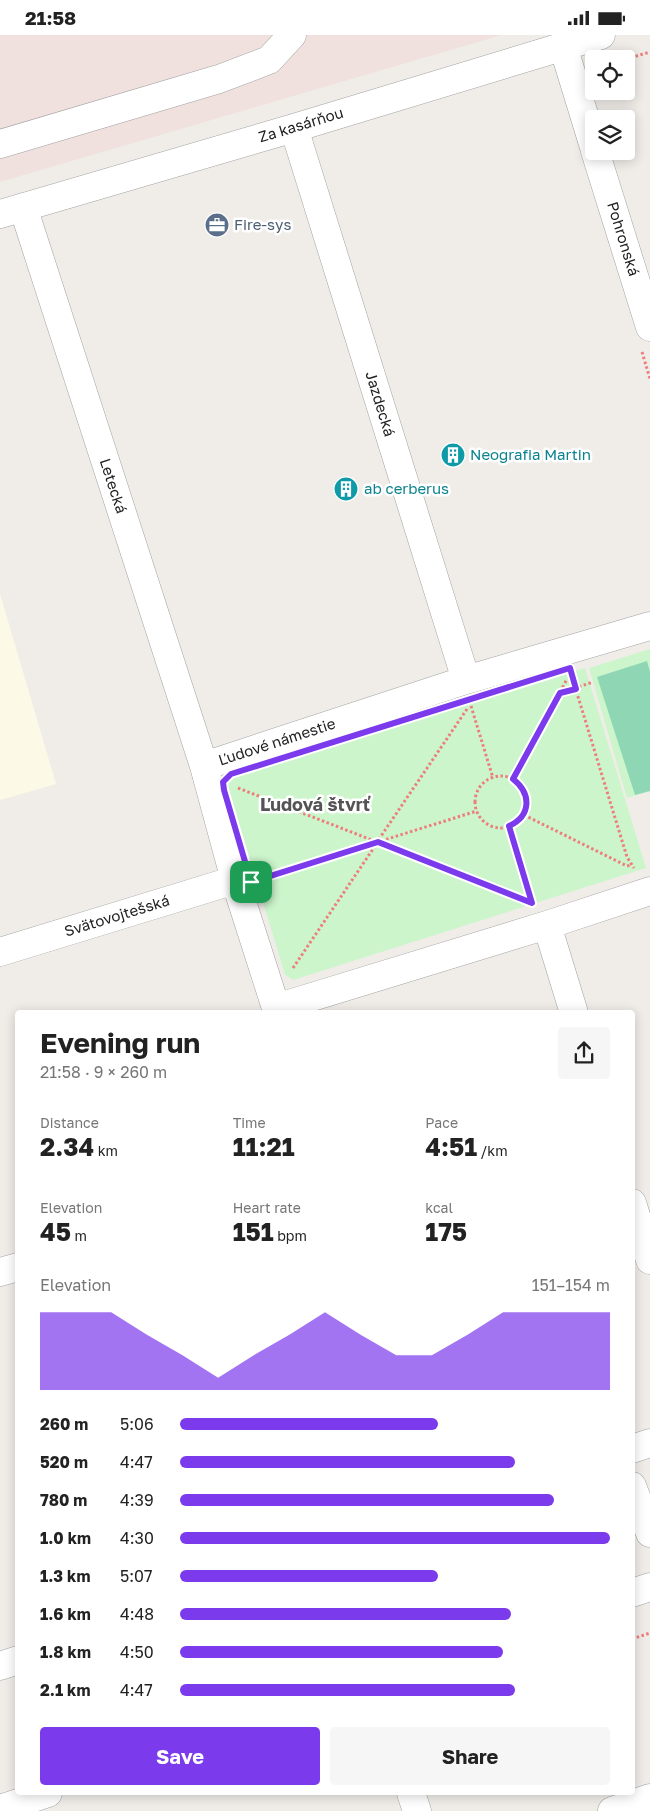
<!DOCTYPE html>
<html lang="en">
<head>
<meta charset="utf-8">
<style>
	body { margin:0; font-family:"Golos Text",sans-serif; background:#f6f6f6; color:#222; height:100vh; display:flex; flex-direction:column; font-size:19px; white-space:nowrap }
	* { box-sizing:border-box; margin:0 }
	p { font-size:16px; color:#767676 }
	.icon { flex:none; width:28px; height:28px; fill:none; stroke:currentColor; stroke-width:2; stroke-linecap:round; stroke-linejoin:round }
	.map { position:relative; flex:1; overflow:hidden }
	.panel { position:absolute; left:15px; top:975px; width:620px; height:785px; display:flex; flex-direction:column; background:#fff; border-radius:5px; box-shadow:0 2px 12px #0003 }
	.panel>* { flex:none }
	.controls { position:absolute; left:585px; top:15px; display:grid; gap:10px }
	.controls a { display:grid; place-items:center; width:50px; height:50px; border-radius:5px; background:#fff; box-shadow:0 2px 12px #0003; font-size:25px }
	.pin { position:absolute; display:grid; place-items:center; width:42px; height:42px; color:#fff; margin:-21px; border-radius:10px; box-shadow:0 2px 8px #0006 }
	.round { display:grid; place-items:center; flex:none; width:52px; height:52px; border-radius:5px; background:#f6f6f6 }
	.headline { display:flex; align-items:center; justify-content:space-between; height:85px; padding:0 25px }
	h1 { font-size:28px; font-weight:700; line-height:38px }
	.metrics { display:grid; grid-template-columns:repeat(3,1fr); gap:8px; height:85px; padding:5px 25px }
	.metrics div { display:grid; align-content:center }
	.metrics b { font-size:25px; font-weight:700 }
	.metrics small { font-size:14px; font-weight:400 }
	.metrics p { font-size:14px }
	.chart { height:140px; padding:10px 25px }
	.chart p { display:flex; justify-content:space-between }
	.chart svg { width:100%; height:90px; margin-top:5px; fill:#7c3aed; opacity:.7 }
	.primary-button { display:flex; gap:10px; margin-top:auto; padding:10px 25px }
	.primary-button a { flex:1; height:58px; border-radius:5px; background:#7c3aed; color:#fff; font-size:20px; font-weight:700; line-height:58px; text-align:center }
	.primary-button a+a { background:#f6f6f6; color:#222 }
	ul { padding:0 25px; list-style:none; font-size:16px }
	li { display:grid; grid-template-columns:80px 60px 1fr; align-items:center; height:38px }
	li i { height:12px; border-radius:6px; background:#7c3aed }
	.status { display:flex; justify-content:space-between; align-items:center; height:35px; padding:0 25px; background:#fff; direction:ltr }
	.status svg { height:14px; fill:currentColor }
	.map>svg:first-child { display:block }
	.education { fill:#fcfae6 }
	.military { fill:#f0e1de }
	.park { fill:#ccf5cb }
	.pitch { fill:#8fd7b4 }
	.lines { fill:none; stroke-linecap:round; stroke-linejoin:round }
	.minor-casing { stroke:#a2a2a2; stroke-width:29 }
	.path { stroke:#ed7e7d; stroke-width:3; stroke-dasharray:2.5 2.5; stroke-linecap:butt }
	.minor { stroke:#fff; stroke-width:28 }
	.route-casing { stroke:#fff; stroke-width:10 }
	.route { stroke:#7c3aed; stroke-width:6 }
	.labels { text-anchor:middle; stroke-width:5; stroke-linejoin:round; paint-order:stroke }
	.street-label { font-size:15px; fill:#212121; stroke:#fff }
	.service-label { font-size:15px; fill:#4e5e75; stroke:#fff; text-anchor:start }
	.culture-label { font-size:15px; fill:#0d838f; stroke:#fff; text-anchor:start }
	.quarter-label { font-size:18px; font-weight:bold; fill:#545454; stroke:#fff }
</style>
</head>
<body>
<div class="status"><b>21:58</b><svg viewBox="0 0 49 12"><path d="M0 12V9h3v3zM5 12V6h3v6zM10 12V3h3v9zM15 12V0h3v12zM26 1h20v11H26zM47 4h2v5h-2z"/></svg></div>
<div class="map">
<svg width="650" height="1776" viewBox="0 0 650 1776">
	<rect width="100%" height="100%" fill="#f0ede9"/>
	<path class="education" d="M0,559L56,749L0,765Z"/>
	<path class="military" d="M0,0H502L0,147Z"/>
	<path class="park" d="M650,614V756L627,763L589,633Z
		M585,633L646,833L293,945L285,940L228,751L231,743Z"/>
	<path class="pitch" d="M647,626L650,637V756L635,760L597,642Z"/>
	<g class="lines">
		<defs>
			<path id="minor" d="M563,11L594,112
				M294,93L466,645
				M0,109L219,44L269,25L292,0
				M595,116L650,292
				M23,172L204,731
				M0,179L294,93L601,0
				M650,591L466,645L204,731L235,845L276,973L547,890L650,856
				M547,890L574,978
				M0,917L235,845
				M632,1168L650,1225
				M0,1237L18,1232
				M632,1414L650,1408
				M632,1451L650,1498
				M632,1558L650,1552
				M0,1631L18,1625
				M411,1758L417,1776
				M0,1774L48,1758
				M612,1776L650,1763"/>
		</defs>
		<use href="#minor" class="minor-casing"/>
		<path class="path" d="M626,24L650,17
			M642,317L650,344
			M572,642L627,822L634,833
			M560,658L593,647
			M471,671L493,743
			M467,674L377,807L529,866
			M475 767a26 26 0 1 1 52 0a26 26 0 1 1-52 0Z
			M513,745L567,644
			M238,753L377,807
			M524,780L627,831L631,830
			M509,791L532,867
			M262,843L477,776
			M293,933L377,808
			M632,1604L650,1598"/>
		<use href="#minor" class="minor"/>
	</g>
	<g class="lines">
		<defs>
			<path id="route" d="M570,633L576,654L560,658L513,744C532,759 531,781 509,791L532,868L378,807L251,847L224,755L223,747L231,739Z"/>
		</defs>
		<use href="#route" class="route-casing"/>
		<use href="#route" class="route"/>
	</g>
	<defs>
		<symbol id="office-disc" viewBox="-11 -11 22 22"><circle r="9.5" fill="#5c6f8a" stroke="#fff"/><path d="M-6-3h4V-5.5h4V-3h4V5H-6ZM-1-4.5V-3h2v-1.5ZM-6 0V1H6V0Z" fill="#fff"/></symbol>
		<symbol id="building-disc" viewBox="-11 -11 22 22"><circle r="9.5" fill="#0f9aa8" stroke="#fff"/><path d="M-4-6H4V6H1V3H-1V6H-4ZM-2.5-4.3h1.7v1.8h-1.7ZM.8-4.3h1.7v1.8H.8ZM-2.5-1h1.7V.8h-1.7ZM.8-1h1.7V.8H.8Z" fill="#fff"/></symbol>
	</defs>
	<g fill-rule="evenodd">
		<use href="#office-disc" x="203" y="176" width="28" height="28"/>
		<use href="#building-disc" x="439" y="406" width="28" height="28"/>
		<use href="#building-disc" x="332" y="440" width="28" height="28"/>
	</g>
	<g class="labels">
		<g class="street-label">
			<text transform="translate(301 90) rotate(-17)" y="5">Za kasárňou</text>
			<text transform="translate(623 204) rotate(73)" y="5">Pohronská</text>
			<text transform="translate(380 369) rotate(73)" y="5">Jazdecká</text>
			<text transform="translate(113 451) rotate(72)" y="5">Letecká</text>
			<text transform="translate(277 707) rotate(-18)" y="5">Ľudové námestie</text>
			<text transform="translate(117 881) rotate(-17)" y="5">Svätovojtešská</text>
		</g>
		<g class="service-label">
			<text x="234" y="195">Fire-sys</text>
		</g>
		<g class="culture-label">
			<text x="470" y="425">Neografia Martin</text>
			<text x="364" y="459">ab cerberus</text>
		</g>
		<g class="quarter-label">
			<text x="315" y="776">Ľudová štvrť</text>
		</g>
	</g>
</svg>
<div class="controls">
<a><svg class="icon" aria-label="locate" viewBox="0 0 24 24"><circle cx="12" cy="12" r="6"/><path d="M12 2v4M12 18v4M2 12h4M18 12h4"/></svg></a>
<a><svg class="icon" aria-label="layers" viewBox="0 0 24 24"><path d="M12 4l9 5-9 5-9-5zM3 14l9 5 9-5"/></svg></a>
</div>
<div class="pin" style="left:251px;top:847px;background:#1e9e55"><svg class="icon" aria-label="arrive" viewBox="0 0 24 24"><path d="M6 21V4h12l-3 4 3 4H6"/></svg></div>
<section class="panel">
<div class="headline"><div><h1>Evening run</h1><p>21:58 · 9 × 260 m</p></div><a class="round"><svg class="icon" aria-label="share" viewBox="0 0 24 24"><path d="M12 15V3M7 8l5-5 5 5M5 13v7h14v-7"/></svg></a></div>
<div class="metrics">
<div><p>Distance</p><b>2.34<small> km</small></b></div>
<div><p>Time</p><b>11:21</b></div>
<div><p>Pace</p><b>4:51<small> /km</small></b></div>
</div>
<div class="metrics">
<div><p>Elevation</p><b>45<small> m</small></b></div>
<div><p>Heart rate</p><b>151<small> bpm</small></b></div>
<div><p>kcal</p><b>175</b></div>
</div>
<div class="chart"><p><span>Elevation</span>151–154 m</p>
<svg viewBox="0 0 160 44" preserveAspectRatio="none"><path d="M0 44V6L10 6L20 6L30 17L40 27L50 38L60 27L70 17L80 6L90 17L100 27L110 27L120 17L130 6L140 6L150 6L160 6V44z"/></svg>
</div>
<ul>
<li><b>260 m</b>5:06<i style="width:60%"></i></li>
<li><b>520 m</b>4:47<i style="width:78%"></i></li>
<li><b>780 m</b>4:39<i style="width:87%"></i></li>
<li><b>1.0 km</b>4:30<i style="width:100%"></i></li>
<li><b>1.3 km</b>5:07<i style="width:60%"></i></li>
<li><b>1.6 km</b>4:48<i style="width:77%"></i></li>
<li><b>1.8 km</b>4:50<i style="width:75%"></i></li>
<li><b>2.1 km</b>4:47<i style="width:78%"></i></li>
</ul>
<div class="primary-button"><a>Save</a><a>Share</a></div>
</section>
</div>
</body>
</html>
